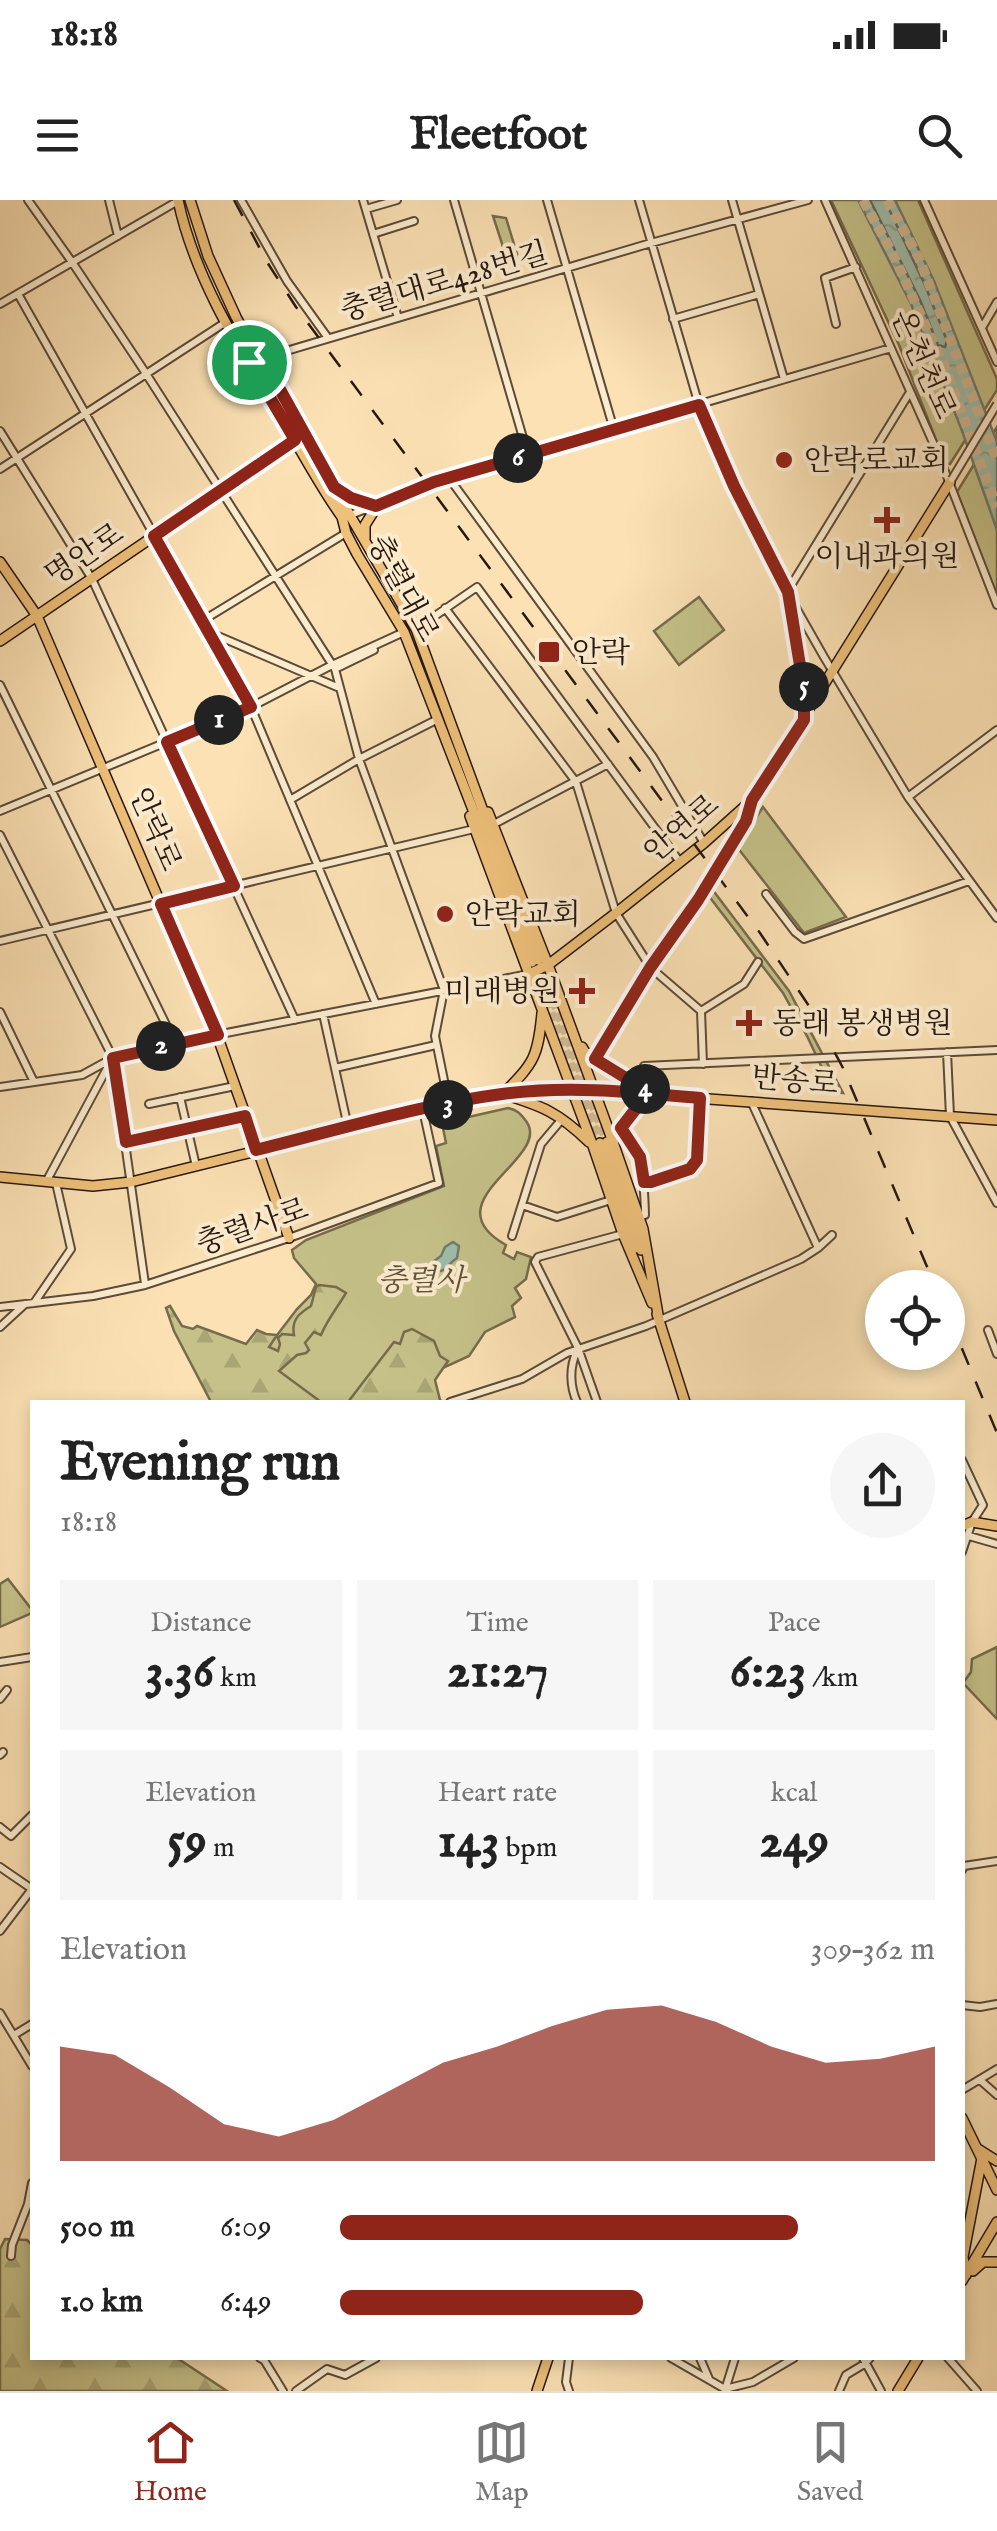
<!DOCTYPE html>
<html lang="en">
<head>
<meta charset="utf-8">
<style>
	body { margin:0; font-family:"IM FELL English","Noto Serif KR",serif; background:#f6f6f6; color:#222; height:100vh; display:flex; flex-direction:column; font-size:38px; white-space:nowrap }
	* { box-sizing:border-box; margin:0 }
	p { font-size:32px; color:#767676 }
	.icon { flex:none; width:55px; height:55px; fill:none; stroke:currentColor; stroke-width:2; stroke-linecap:round; stroke-linejoin:round }
	.map { position:relative; flex:1; overflow:hidden }
	.drawer { position:absolute; left:30px; top:1200px; width:935px; height:960px; display:flex; flex-direction:column; background:#fff; border-radius:0px; box-shadow:0 5px 15px #0003 }
	.drawer>* { flex:none }
	.tools { position:absolute; left:865px; top:1070px; display:grid; gap:20px }
	.tools a { display:grid; place-items:center; width:100px; height:100px; border-radius:50%; background:#fff; box-shadow:0 5px 15px #0003; font-size:50px }
	.pin { position:absolute; display:grid; place-items:center; width:85px; height:85px; color:#fff; margin:-42px; border:5px solid #fff; border-radius:50%; box-shadow:0 2px 10px #0007 }
	.km { position:absolute; width:50px; height:50px; margin:-25px; border-radius:50%; background:#222; color:#fff; font-size:28px; line-height:50px; text-align:center }
	.round { display:grid; place-items:center; flex:none; width:105px; height:105px; border-radius:52px; background:#f6f6f6 }
	.headline { display:flex; align-items:center; justify-content:space-between; height:170px; padding:0 30px }
	h1 { font-size:55px; font-weight:800; line-height:75px }
	.figures { display:grid; grid-template-columns:repeat(3,1fr); gap:15px; height:170px; padding:10px 30px }
	.figures div { display:grid; align-content:center; border-radius:0px; background:#f6f6f6; text-align:center }
	.figures b { font-size:50px; font-weight:800 }
	.figures small { font-size:28px; font-weight:400 }
	.figures p { font-size:28px }
	.chart { height:280px; padding:20px 30px }
	.chart p { display:flex; justify-content:space-between }
	.chart svg { width:100%; height:180px; margin-top:10px; fill:#8f2418; opacity:.7 }
	ul { padding:0 30px; list-style:none; font-size:32px }
	li { display:grid; grid-template-columns:160px 120px 1fr; align-items:center; height:75px }
	li i { height:25px; border-radius:12px; background:#8f2418 }
	.status { display:flex; justify-content:space-between; align-items:center; height:70px; padding:0 50px; background:#fff; direction:ltr }
	.status svg { height:28px; fill:currentColor }
	header { display:flex; justify-content:space-between; align-items:center; height:130px; padding:0 30px; background:#fff; font-size:45px; font-weight:800 }
	.dock { display:flex; justify-content:space-around; align-items:center; height:140px; border-top:2px solid #e0e0e0; background:#fff; font-size:28px; color:#767676 }
	.dock a { display:grid; justify-items:center; gap:5px }
	.dock .current { color:#8f2418 }
	.map>svg:first-child { display:block }
	.green { fill:#c5c189; stroke:#766c4c; stroke-width:2.5 }
	.forest { fill:url(#forest-firs); stroke:#766c4c; stroke-width:2.5 }
	.water { fill:url(#water-ripples); stroke:#6f7b6e; stroke-width:2.5 }
	.lines { fill:none; stroke-linecap:round; stroke-linejoin:round }
	.shore { stroke:#636a5e; stroke-width:2.5 }
	.major-tunnel { stroke:#d1b993; stroke-width:9; stroke-dasharray:9 4.5; stroke-linecap:butt }
	.highway-tunnel { stroke:#d1b993; stroke-width:10; stroke-dasharray:10 5; stroke-linecap:butt }
	.minor-casing { stroke:#5c4a39; stroke-width:10 }
	.major-casing { stroke:#271710; stroke-width:12 }
	.minor { stroke:#fcecce; stroke-width:6 }
	.major { stroke:#eec07a; stroke-width:9 }
	.rail { stroke:#271710; stroke-width:2.5; stroke-dasharray:18 18; stroke-linecap:butt }
	.minor-bridge-casing { stroke:#5c4a39; stroke-width:10; stroke-linecap:butt }
	.minor-bridge { stroke:#fcecce; stroke-width:6 }
	.route-casing { stroke:#fff; stroke-width:20 }
	.route { stroke:#8f2418; stroke-width:12 }
	.poi-dot { fill:#8f2418; stroke:#fcecce; stroke-width:4 }
	.labels { text-anchor:middle; stroke-width:8; stroke-linejoin:round; paint-order:stroke }
	.street-label { font-size:30px; fill:#271710; stroke:#fcecce }
	.poi-label { font-size:30px; fill:#271710; stroke:#fcecce; text-anchor:start }
	.park-label { font-size:30px; font-style:italic; fill:#5e523a; stroke:#fcecce }
</style>
</head>
<body>
<div class="status"><b>18:18</b><svg viewBox="0 0 49 12"><path d="M0 12V9h3v3zM5 12V6h3v6zM10 12V3h3v9zM15 12V0h3v12zM26 1h20v11H26zM47 4h2v5h-2z"/></svg></div>
<header><svg class="icon" aria-label="menu" viewBox="0 0 24 24"><path d="M4 6h16M4 12h16M4 18h16"/></svg>Fleetfoot<svg class="icon" aria-label="search" viewBox="0 0 24 24"><circle cx="10" cy="10" r="6"/><path d="M15 15l6 6"/></svg></header>
<div class="map">
<svg width="997" height="2191" viewBox="0 0 997 2191">
	<defs>
		<pattern id="forest-firs" width="22" height="20" patternUnits="userSpaceOnUse" patternTransform="scale(2.5)"><rect width="22" height="20" fill="#c5c189"/><path d="M5 1l3.5 6h-7zM16 11l3.5 6h-7z" fill="#a9a575"/></pattern>
		<pattern id="water-ripples" width="26" height="14" patternUnits="userSpaceOnUse" patternTransform="scale(2.5)"><rect width="26" height="14" fill="#9fbead"/><path d="M2 4q2-2 4 0t4 0M15 11q2-2 4 0t4 0" fill="none" stroke="#89a394"/></pattern>
	</defs>
	<rect width="100%" height="100%" fill="#fbe1b4"/>
	<filter id="stains"><feTurbulence type="fractalNoise" baseFrequency=".002" numOctaves="4"/><feColorMatrix values="0 0 0 0 .2 0 0 0 0 .09 0 0 0 0 .02 0 0 0 .5 -.17"/></filter>
	<radialGradient id="worn" r=".72"><stop offset=".6" stop-color="#630" stop-opacity="0"/><stop offset="1" stop-color="#630" stop-opacity=".3"/></radialGradient>
	<path class="green" d="M831,0H918L997,179V190L950,264L945,263L899,145Z
		M493,16L506,18L517,54L516,58L512,61L507,59Z
		M997,227V397L957,292Z
		M699,397L724,430L679,465L654,431Z
		M763,607L846,717L804,733L737,647Z
		M712,689L789,791L843,893L835,892L831,887L808,838L783,793L708,695Z
		M508,908C517,910 520,913 526,921C554,958 428,1001 506,1045L503,1053L514,1059L517,1052L531,1057L526,1079L515,1088L521,1098L512,1106L515,1117L485,1132L469,1156L443,1168L408,1158L371,1202H292L251,1169L297,1109L311,1095L316,1084L294,1058L292,1050L306,1040L444,986L436,946L446,943L442,923Z
		M8,1379L32,1410V1413L0,1427V1384Z
		M997,1447V1519L963,1483L971,1472L972,1459Z"/>
	<path class="forest" d="M319,1085L336,1087L346,1093C337,1108 327,1120 321,1135L314,1132L305,1143L309,1150L306,1153L297,1155L279,1171L321,1202H211L174,1131L166,1108L170,1106L182,1126L193,1129L197,1126L246,1144L257,1130L266,1134L277,1135L269,1147L278,1151L280,1144L278,1138L282,1134L294,1135C291,1119 300,1113 311,1106L316,1087Z
		M412,1129L434,1141L440,1156L448,1161L435,1180L440,1200L443,1202H348L394,1142L400,1144L404,1132Z
		M5,2039L27,2040L32,2045V2158H177L227,2191H0V2049Z"/>
	<path class="water" d="M858,0H895L934,81L997,242V330L961,228L911,104Z
		M453,1042L459,1046L457,1058C446,1065 445,1075 431,1070L430,1064L441,1056L445,1047Z"/>
	<g class="lines">
		<path class="shore" d="M870,0L920,100L938,145L945,147L947,141L925,85L888,7L887,0"/>
		<path class="major-tunnel" d="M532,762L600,943
			M539,762L607,942"/>
		<path class="highway-tunnel" d="M863,0L893,54L945,168L997,307
			M887,0L919,58L997,260"/>
		<defs>
			<path id="minor" d="M28,0L72,62L145,172L335,469L359,559L444,790L435,836L449,905
				M109,0L118,36
				M241,0L287,81L328,138
				M363,0L398,118
				M454,0L528,255
				M547,0L614,230
				M639,0L699,205L734,286L787,392L824,457L908,597L997,718
				M732,0L784,179
				M825,0L939,256L997,405
				M924,0L997,162
				M366,9L397,0
				M373,34L414,21
				M18,94L251,507L376,804
				M0,104L178,1
				M673,119L759,94
				M836,124L825,78L856,67
				M983,126L997,102
				M249,162L651,43L808,0
				M0,231L92,379L295,820
				M0,269L226,122
				M449,278L653,557L704,643
				M348,316L434,282L891,148
				M445,408L576,582L616,713L651,768L701,811L703,864
				M202,421L346,333
				M416,429L477,387L680,662
				M211,433L337,487
				M335,469L374,450
				M0,485L175,843
				M804,514C804,473 795,432 787,392L910,192
				M908,597L997,530
				M290,600L359,559L438,519
				M0,611L251,507L332,465L404,432
				M494,624L608,564
				M0,635L113,858L145,1084
				M766,694L795,732L804,739L969,681
				M0,741L474,629
				M701,811L744,784L758,762
				M0,812L34,882
				M323,814L348,927
				M947,852L950,916L997,1003
				M595,859L651,768L721,662L749,615L752,601
				M644,866L997,850
				M335,868L436,845
				M0,887L82,875L113,858L175,843L529,774
				M180,897L196,966
				M751,901L818,1048
				M149,904L235,886
				M622,929C644,958 644,980 645,1015L639,1017
				M125,943L245,916
				M46,982L112,859
				M645,982H651L690,969L697,960L700,899
				M522,1005L557,1017L611,1000
				M512,1036L541,944L562,919
				M34,1103L71,1049L56,983
				M0,1107L93,1096L145,1085L289,1038L439,983L423,910
				M0,1127L25,1104
				M988,1130L997,1154
				M450,1202L522,1179L567,1153L646,1126L801,1059L818,1048L832,1035
				M577,1202C570,1187 569,1167 577,1151
				M597,1202L578,1148L535,1062L538,1057L623,1034
				M962,1260L983,1305L972,1322L962,1352
				M969,1336L997,1344
				M0,1462L32,1457
				M0,1499L7,1490
				M0,1555L3,1552
				M0,1627L11,1636L32,1615
				M0,1667L32,1689
				M962,1670L964,1666L997,1661
				M0,1731L32,1689
				M962,1805L980,1807L997,1804
				M0,1813L32,1866
				M14,1835L32,1824
				M980,1880L997,1895
				M962,1890L997,1869
				M11,2056L12,2045L28,2004L32,1983
				M260,2158L264,2160L283,2191
				M671,2158L725,2189L753,2182L794,2158
				M700,2158L709,2179
				M863,2158L881,2191
				M948,2158L977,2191
				M725,2190L735,2158
				M296,2191L327,2169L345,2175L376,2158
				M569,2191L566,2182L569,2158
				M839,2191L846,2175L866,2163L870,2158"/>
			<path id="major" d="M178,0C195,81 243,154 285,224C304,255 321,288 342,317L346,333L357,354L404,432L532,762
				M190,0L208,56L236,117L259,160L278,186L323,269L416,429L538,760
				M337,290L351,298L377,306L365,325V339
				M0,362L37,416L217,835L289,1038
				M0,441L295,240
				M488,612L548,765L613,942L643,1029L659,1120
				M470,616L593,946L623,1034L652,1103
				M529,774L548,765L616,713L704,643L752,600L950,282
				M542,813C538,857 534,863 503,894C542,906 558,912 589,942
				M582,847L585,852L616,874L640,885L652,894L637,905L613,942
				M607,942L641,1050
				M600,943L635,1048
				M0,977L93,986L131,982L423,910L503,894L571,889L997,920
				M657,1114L685,1202
				M962,1326L972,1322L997,1326
				M962,1918L997,1990
				M978,1949L997,1961
				M973,2071L983,2062H997
				M966,2075L963,2057L982,1958
				M962,2081L997,2022
				M537,2191L548,2158
				M898,2191L918,2158"/>
		</defs>
		<use href="#minor" class="minor-casing"/>
		<use href="#major" class="major-casing"/>
		<use href="#minor" class="minor"/>
		<use href="#major" class="major"/>
		<path class="rail" d="M234,0L267,62L296,107L760,733L813,812L843,868L936,1088
			M948,1115L997,1233"/>
		<defs>
			<path id="minor-bridge" d="M952,279L997,204"/>
		</defs>
		<use href="#minor-bridge" class="minor-bridge-casing"/>
		<use href="#minor-bridge" class="minor-bridge"/>
	</g>
	<g class="lines">
		<defs>
			<path id="route" d="M249,162L295,240L154,336L251,507L167,542L234,686L161,704L218,835L113,858L126,942L245,916L256,950C337,930 419,905 502,894C568,885 634,892 700,898L697,960L690,969L651,982H644L640,957L621,928L638,906L652,894L595,859L650,768L698,700L746,621L752,600L804,520V490L788,392L734,286L699,205L434,282L376,306L351,298L334,287L278,186L259,160L249,162"/>
		</defs>
		<use href="#route" class="route-casing"/>
		<use href="#route" class="route"/>
	</g>
	<g class="poi-dot">
		<circle cx="784" cy="260" r="10"/>
		<path d="M882 305h10v10h10v10h-10v10h-10v-10h-10v-10h10z"/>
		<rect x="537" y="440" width="24" height="24" rx="5"/>
		<circle cx="445" cy="714" r="10"/>
		<path d="M577 776h10v10h10v10h-10v10h-10v-10h-10v-10h10z"/>
		<path d="M744 808h10v10h10v10h-10v10h-10v-10h-10v-10h10z"/>
	</g>
	<g class="labels">
		<g class="street-label">
			<text transform="translate(444 81) rotate(-16)" y="10">충렬대로428번길</text>
			<text transform="translate(924 164) rotate(66)" y="10">온천천로</text>
			<text transform="translate(84 354) rotate(-34)" y="10">명안로</text>
			<text transform="translate(404 388) rotate(62)" y="10">충렬대로</text>
			<text transform="translate(681 628) rotate(-40)" y="10">안연로</text>
			<text transform="translate(156 629) rotate(67)" y="10">안락로</text>
			<text transform="translate(795 880) rotate(5)" y="10">반송로</text>
			<text transform="translate(252 1026) rotate(-19)" y="10">충렬사로</text>
		</g>
		<g class="poi-label">
			<text x="804" y="270">안락로교회</text>
			<text x="887" y="366" text-anchor="middle">이내과의원</text>
			<text x="572" y="462">안락</text>
			<text x="465" y="724">안락교회</text>
			<text x="560" y="801" text-anchor="end">미래병원</text>
			<text x="772" y="833">동래 봉생병원</text>
		</g>
		<g class="park-label">
			<text x="421" y="1090">충렬사</text>
		</g>
	</g>
	<rect width="100%" height="100%" filter="url(#stains)"/>
	<rect width="100%" height="100%" fill="url(#worn)"/>
</svg>
<div class="tools">
<a><svg class="icon" aria-label="locate" viewBox="0 0 24 24"><circle cx="12" cy="12" r="6"/><path d="M12 2v4M12 18v4M2 12h4M18 12h4"/></svg></a>
</div>
<div class="pin" style="left:249px;top:162px;background:#1e9e55"><svg class="icon" aria-label="arrive" viewBox="0 0 24 24"><path d="M6 21V4h12l-3 4 3 4H6"/></svg></div>
<b class="km" style="left:219px;top:520px">1</b>
<b class="km" style="left:161px;top:846px">2</b>
<b class="km" style="left:448px;top:905px">3</b>
<b class="km" style="left:645px;top:889px">4</b>
<b class="km" style="left:804px;top:487px">5</b>
<b class="km" style="left:518px;top:258px">6</b>
<section class="drawer">
<div class="headline"><div><h1>Evening run</h1><p>18:18</p></div><a class="round"><svg class="icon" aria-label="share" viewBox="0 0 24 24"><path d="M12 15V3M7 8l5-5 5 5M5 13v7h14v-7"/></svg></a></div>
<div class="figures">
<div><p>Distance</p><b>3.36<small> km</small></b></div>
<div><p>Time</p><b>21:27</b></div>
<div><p>Pace</p><b>6:23<small> /km</small></b></div>
</div>
<div class="figures">
<div><p>Elevation</p><b>59<small> m</small></b></div>
<div><p>Heart rate</p><b>143<small> bpm</small></b></div>
<div><p>kcal</p><b>249</b></div>
</div>
<div class="chart"><p><span>Elevation</span>309–362 m</p>
<svg viewBox="0 0 160 44" preserveAspectRatio="none"><path d="M0 44V16L10 18L20 26L30 35L40 38L50 34L60 27L70 20L80 16L90 11L100 7L110 6L120 10L130 16L140 20L150 19L160 16V44z"/></svg>
</div>
<ul>
<li><b>500 m</b>6:09<i style="width:77%"></i></li>
<li><b>1.0 km</b>6:49<i style="width:51%"></i></li>
</ul>
</section>
</div>
<nav class="dock">
<a class="current"><svg class="icon" aria-label="home" viewBox="0 0 24 24"><path d="M3 11l9-7 9 7M6 9v11h12V9"/></svg>Home</a>
<a><svg class="icon" aria-label="map" viewBox="0 0 24 24"><path d="M3 6l6-2 6 2 6-2v14l-6 2-6-2-6 2zM9 4v14M15 6v14"/></svg>Map</a>
<a><svg class="icon" aria-label="saved" viewBox="0 0 24 24"><path d="M7 4h10v16l-5-4-5 4z"/></svg>Saved</a>
</nav>
</body>
</html>
